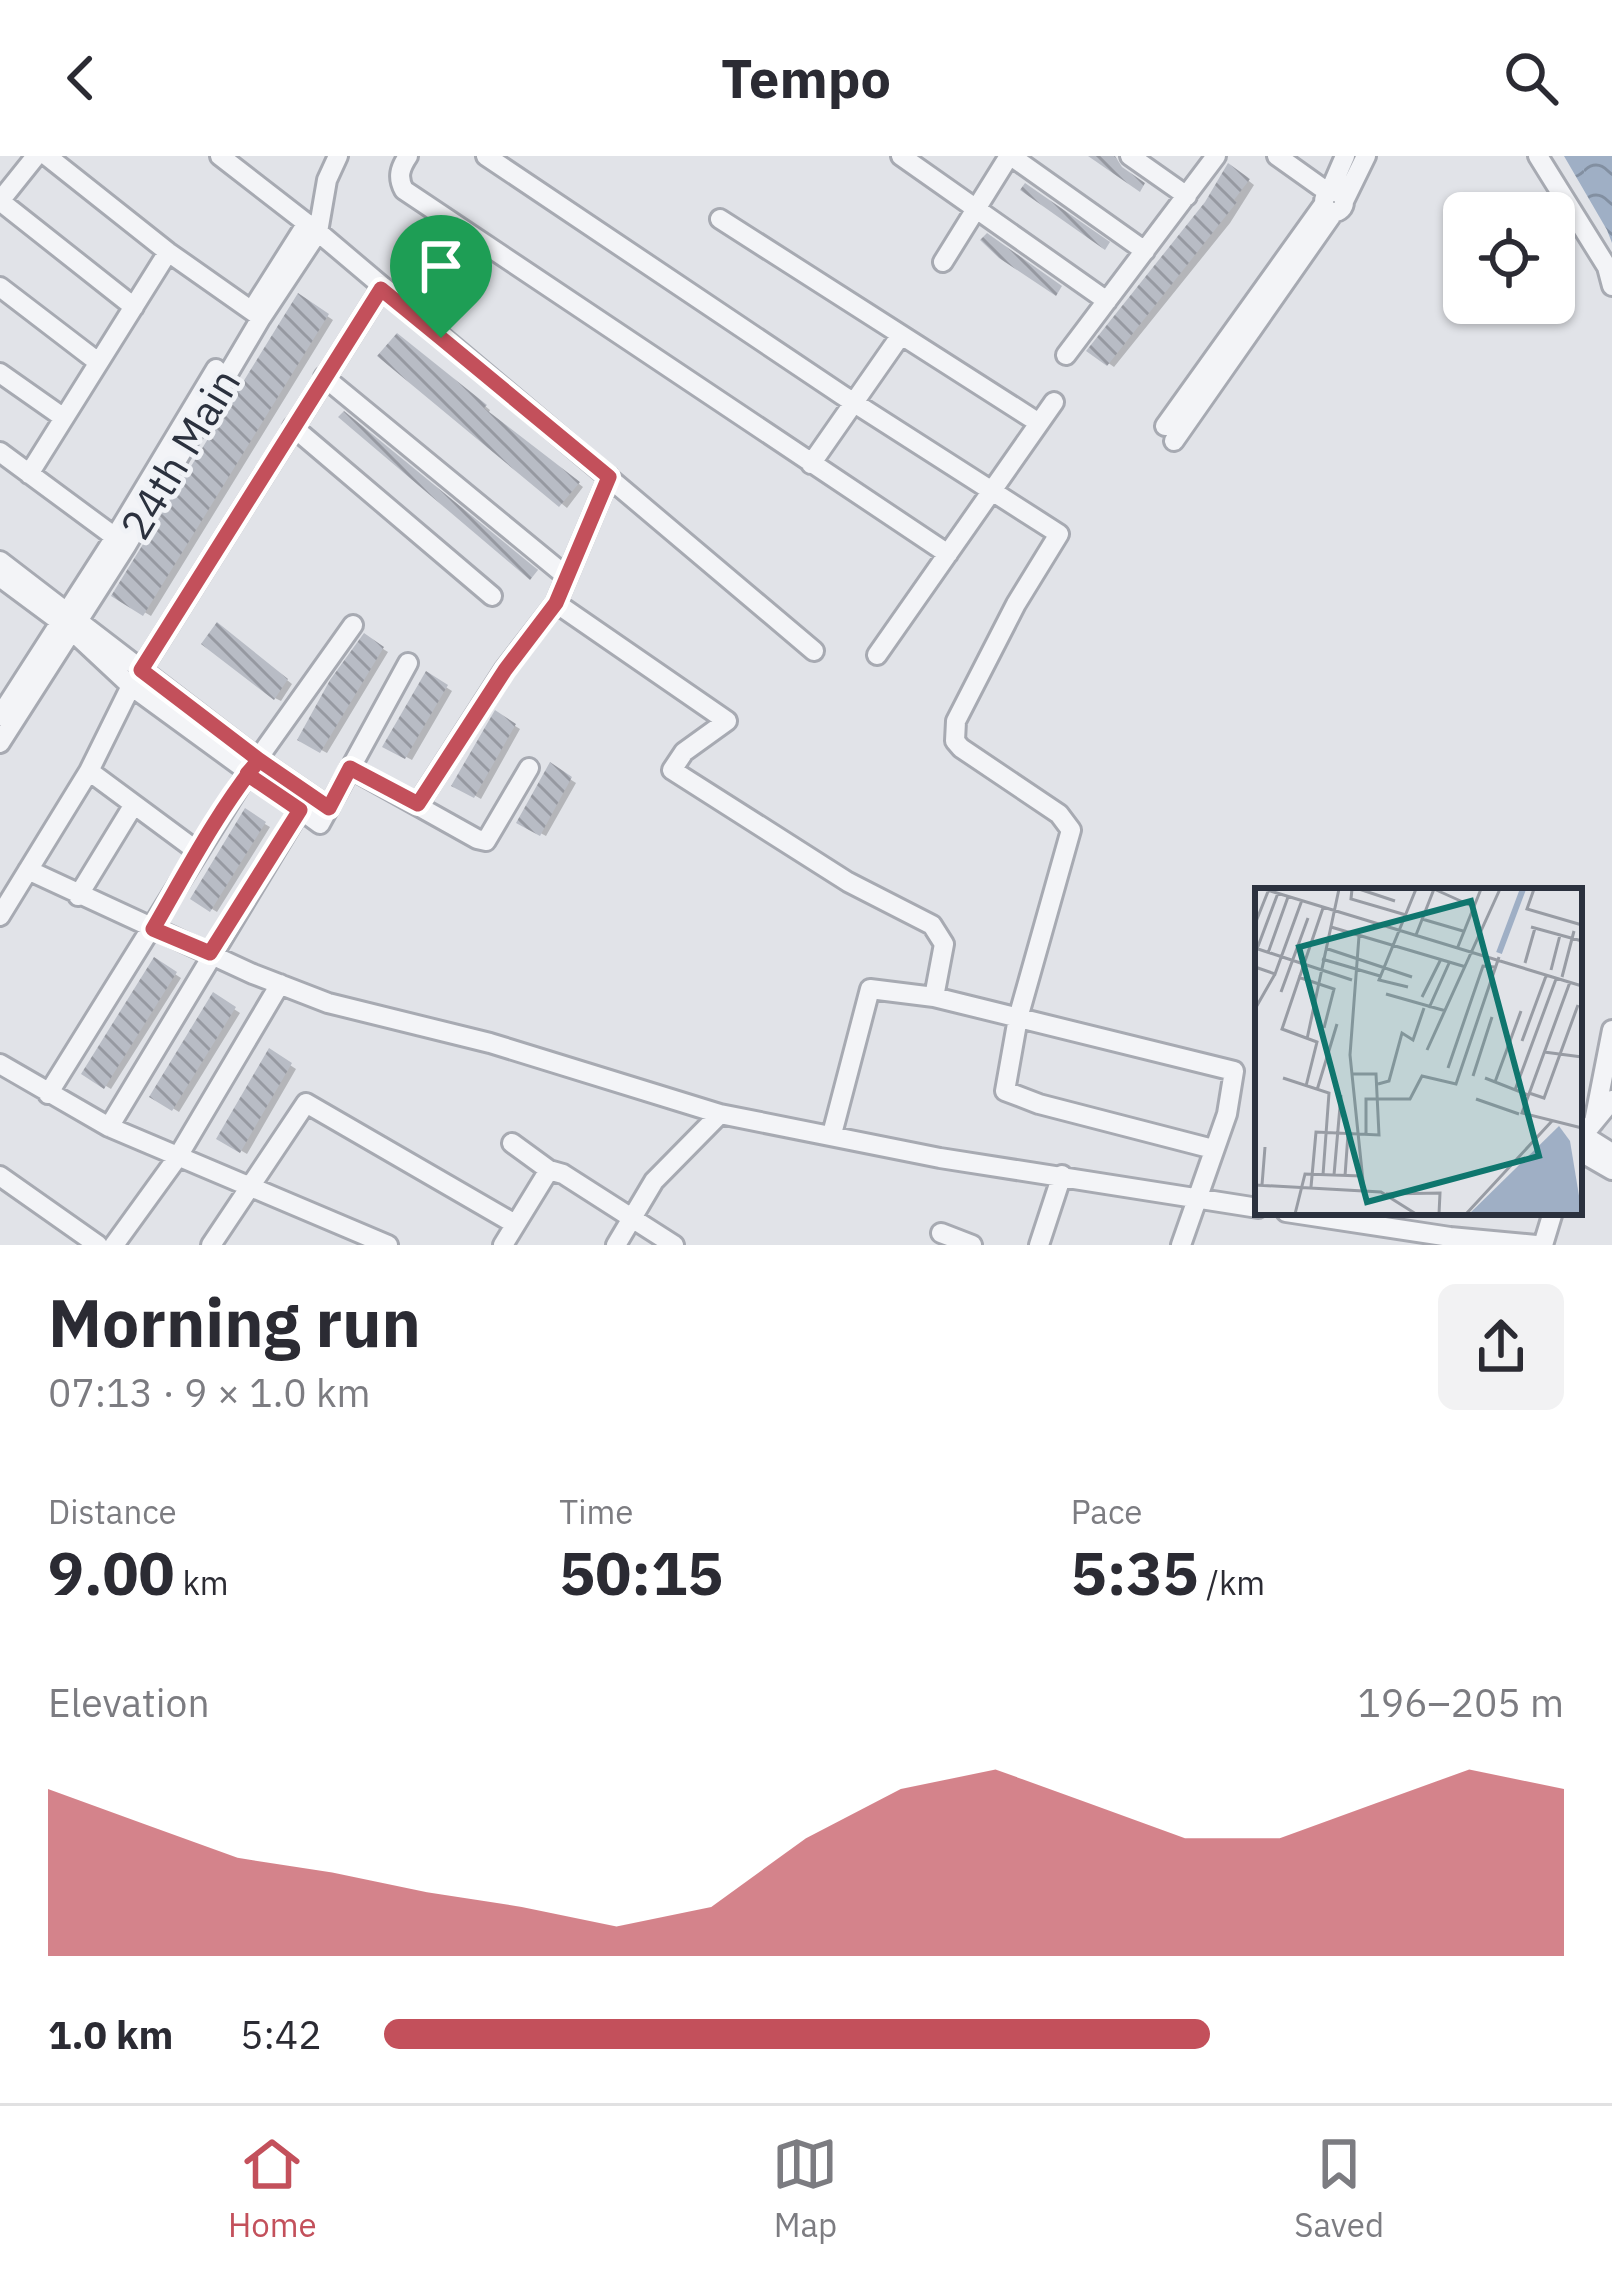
<!DOCTYPE html>
<html lang="en">
<head>
<meta charset="utf-8">
<style>
	body { margin:0; font-family:"IBM Plex Sans",sans-serif; background:#f2f2f3; color:#2b2b33; height:100vh; display:flex; flex-direction:column; font-size:45px; white-space:nowrap }
	* { box-sizing:border-box; margin:0 }
	p { font-size:39px; color:#7c7c81 }
	.icon { flex:none; width:66px; height:66px; fill:none; stroke:currentColor; stroke-width:2; stroke-linecap:round; stroke-linejoin:round }
	.map { position:relative; height:1089px; overflow:hidden }
	.drawer { display:flex; flex-direction:column; background:#fff; flex:1 }
	.drawer>* { flex:none }
	.fabs { position:absolute; left:1443px; top:36px; display:grid; gap:24px }
	.fabs a { display:grid; place-items:center; width:132px; height:132px; border-radius:18px; background:#fff; box-shadow:0 3px 9px #0004; font-size:60px }
	.pin { position:absolute; display:grid; place-items:center; width:102px; height:102px; color:#fff; margin:-123px -51px; border-radius:50% 50% 50% 0; rotate:-45deg; box-shadow:0 0 12px #0007 }
	.pin .icon { rotate:45deg }
	.round { display:grid; place-items:center; flex:none; width:126px; height:126px; border-radius:18px; background:#f2f2f3 }
	.head { display:flex; align-items:center; justify-content:space-between; height:204px; padding:0 48px }
	h1 { font-size:66px; font-weight:800; line-height:90px }
	.stats { display:grid; grid-template-columns:repeat(3,1fr); gap:18px; height:204px; padding:12px 48px }
	.stats div { display:grid; align-content:center }
	.stats b { font-size:60px; font-weight:800 }
	.stats small { font-size:33px; font-weight:400 }
	.stats p { font-size:33px }
	.chart { height:336px; padding:24px 48px }
	.chart p { display:flex; justify-content:space-between }
	.chart svg { width:100%; height:216px; margin-top:12px; fill:#c3505b; opacity:.7 }
	ul { padding:0 48px; list-style:none; font-size:39px }
	li { display:grid; grid-template-columns:192px 144px 1fr; align-items:center; height:90px }
	li i { height:30px; border-radius:15px; background:#c3505b }
	header { display:flex; justify-content:space-between; align-items:center; height:156px; padding:0 48px; background:#fff; font-size:54px; font-weight:800 }
	.dock { display:flex; justify-content:space-around; align-items:center; height:168px; border-top:3px solid #e1e1e2; background:#fff; font-size:33px; color:#7c7c81 }
	.dock a { display:grid; justify-items:center; gap:6px }
	.dock .active { color:#c3505b }
	.map>svg:first-child { display:block }
	.water { fill:url(#water-waves) }
	.shadow { fill:#0003 }
	.building { fill:url(#building-back-hatch) }
	.lines { fill:none; stroke-linecap:round; stroke-linejoin:round }
	.minor-casing { stroke:#a7aab2; stroke-width:24 }
	.minor { stroke:#f3f4f7; stroke-width:18 }
	.route-casing { stroke:#fff; stroke-width:24 }
	.route { stroke:#c3505b; stroke-width:15 }
	.labels { text-anchor:middle; stroke-width:10; stroke-linejoin:round; paint-order:stroke }
	.street-label { font-size:42px; fill:#2b313e; stroke:#f0f2f6 }
	.inset-river { fill:none; stroke:#9fafc5; stroke-width:6 }
	.inset-road { fill:none; stroke:#989ca4; stroke-width:3 }
	.view { fill:#0f766e; fill-opacity:0.15; stroke:#0f766e; stroke-width:6 }
	.inset-edge { fill:none; stroke:#2b313e; stroke-width:6 }
</style>
</head>
<body>
<header><svg class="icon" aria-label="back" viewBox="0 0 24 24"><path d="M15 5l-7 7 7 7"/></svg>Tempo<svg class="icon" aria-label="search" viewBox="0 0 24 24"><circle cx="10" cy="10" r="6"/><path d="M15 15l6 6"/></svg></header>
<div class="map">
<svg width="1612" height="1089" viewBox="0 0 1612 1089">
	<defs>
		<pattern id="water-waves" width="16" height="10" patternUnits="userSpaceOnUse" patternTransform="scale(3)"><rect width="16" height="10" fill="#9fafc5"/><path d="M0 5q4-4 8 0t8 0" fill="none" stroke="#828fa1"/></pattern>
		<pattern id="building-back-hatch" width="6" height="6" patternUnits="userSpaceOnUse" patternTransform="scale(3)"><rect width="6" height="6" fill="#b8bcc5"/><path d="M-1 5l2 2M0 0l6 6M5-1l2 2" fill="none" stroke="#9699a1"/></pattern>
	</defs>
	<rect width="100%" height="100%" fill="#e1e3e8"/>
	<path class="water" d="M1564,0H1612V87L1607,74Z"/>
	<path class="shadow" d="M1235,14L1254,29L1230,67L1114,211L1090,194Z
		M299,141L333,164L151,460L116,439Z
		M403,184L490,254L488,258L583,331L567,352L381,200Z
		M223,473L292,528L281,545L275,542Z
		M364,481L388,496L327,597L301,583Z
		M427,519L452,535L412,604L386,590Z
		M496,558L520,573L481,643L455,628Z
		M551,611L576,627L546,680L520,666Z
		M246,657L270,671L217,756L194,742Z
		M155,805L181,822L111,933L85,917Z
		M214,840L240,857L179,956L153,940Z
		M270,896L296,913L247,998L220,982Z"/>
	<path class="building" d="M1088,0H1115L1122,11L1145,27L1140,36Z
		M1228,7L1250,23L1234,44L1237,46L1107,210L1086,195L1205,46Z
		M1025,27L1110,86L1105,94L1020,34Z
		M987,77L1062,130L1056,140L999,102L980,84Z
		M298,137L329,158L143,460L111,440Z
		M397,177L487,249L484,252L580,326L559,351L377,200Z
		M344,255L538,414L530,424L338,261Z
		M217,466L288,523L274,544L201,488Z
		M364,477L384,491L320,597L297,584L330,524Z
		M426,515L448,529L405,603L382,591Z
		M495,554L516,568L474,642L451,630Z
		M550,606L572,621L540,680L516,667Z
		M245,652L266,666L210,756L190,743Z
		M154,801L177,816L104,933L81,918Z
		M213,836L236,851L172,955L149,941Z
		M269,892L292,907L240,997L216,983Z"/>
	<g class="lines">
		<defs>
			<path id="minor" d="M47,0L168,96L259,160
				M220,0L318,76L814,495
				M408,0C400,12 397,21 404,34L948,398
				M486,0L842,239L1059,378L1016,448L956,565L955,585L961,592L1059,658L1071,674L1018,862L1005,935L1039,948L1213,993
				M901,0L1107,145
				M1011,0L1145,95
				M1130,0L1187,40
				M1277,0L1329,37L1345,0
				M1538,0L1607,111L1612,130
				M1324 46a10 10 0 1 1 20 0a10 10 0 1 1-20 0Z
				M0,45L134,151
				M0,45L36,0
				M1344,45L1366,0
				M720,63L1039,267
				M943,106L1009,0
				M0,131L98,206
				M252,154L307,67
				M1066,199L1216,0
				M0,217L64,262
				M324,221L566,420
				M1165,270L1324,48
				M293,271L492,440
				M1174,285L1334,56
				M0,296L115,381
				M811,308L901,179
				M29,318L168,96
				M0,405L259,604L329,652
				M0,421L70,473L131,530L320,668L408,507
				M556,447L727,565L684,596L672,614L848,726L932,769L944,788L934,841
				M877,499L1054,246
				M0,560L115,381L216,213
				M0,587L126,390L261,162L318,76L327,24L338,0
				M350,612L477,683L486,685L529,612
				M89,615L197,695
				M418,648L505,513L556,447L609,321
				M28,714L253,818L328,847L490,887L720,958L940,1002L1258,1052
				M78,740L133,650
				M0,760L89,615L131,530L381,133
				M0,908L109,971L388,1089
				M48,938L247,618L353,469
				M1594,966L1612,874
				M109,971L300,654
				M832,978L870,833L934,841L1234,915L1227,958L1181,1089
				M1583,979L1612,997
				M1579,984L1612,944
				M512,987L549,1014L563,1018L674,1089
				M1579,995L1612,1014
				M0,1020L98,1089
				M1286,1056L1450,1081L1536,1089
				M941,1077L972,1089
				M114,1089L177,1002L280,828
				M211,1089L306,947L515,1068
				M503,1089L549,1014
				M616,1089L654,1025L720,958
				M1039,1089L1062,1019
				M1543,1089L1553,1056"/>
		</defs>
		<use href="#minor" class="minor-casing"/>
		<use href="#minor" class="minor"/>
	</g>
	<g class="lines">
		<defs>
			<path id="route" d="M441,182L381,133L141,514L259,604L247,618L300,654L210,797L153,773C186,716 217,656 259,604L329,652L350,612L418,648L505,514L556,447L609,321L441,182"/>
		</defs>
		<use href="#route" class="route-casing"/>
		<use href="#route" class="route"/>
	</g>
	<g class="labels">
		<g class="street-label">
			<text transform="translate(180 298) rotate(-59)" y="15">24th Main</text>
		</g>
	</g>
	<g transform="translate(1255 732)">
		<rect width="327" height="327" fill="#e1e3e8"/>
		<path d="M304,238L315,253L327,326H214Z" fill="#9fafc5"/>
		<path class="inset-river" d="M244,65L268,1"/>
		<path class="inset-road" d="M9,1L327,98M97,1L96,11L151,27M104,1L140,13M179,1L219,19M279,1L272,21L327,37M167,31L208,43M0,36L14,1M76,39L211,79M276,39L327,53M161,47L179,1M104,48L95,167L109,303M0,60L97,92M70,60L157,89M2,61L23,5M202,61L226,1M13,65L33,9M67,71L125,88M270,75L280,40M0,79L20,86L47,12M296,82L305,47M43,89L79,101L69,140M307,89L319,43M315,94L267,225L327,240M153,99L124,92L161,1M26,104L53,30M131,106L191,123M167,109L186,71M174,120L195,73M0,121L20,86M52,151L84,1M267,153L291,88M172,162L245,1M289,164L327,169M193,180L228,78L240,79M218,188L237,129M28,190L74,205L68,287M230,190L273,207M240,194L266,123M123,196L134,193L147,145L158,152L169,120M51,198L62,154L27,141L68,20M62,202L82,136M260,202L301,91M274,205L289,210L323,117M221,211L264,226M111,247V211H155L167,188L201,196L244,69M79,287L86,207M90,288L93,246M0,297L126,304L161,326M7,297L10,259M56,299L61,244L124,247L121,186H97M131,306L185,305L184,326M40,326L50,286L107,288M211,326L297,233"/>
		<path class="view" d="M216,13L284,268L112,314L44,59Z"/>
		<rect width="327" height="327" class="inset-edge"/>
	</g>
</svg>
<div class="fabs">
<a><svg class="icon" aria-label="locate" viewBox="0 0 24 24"><circle cx="12" cy="12" r="6"/><path d="M12 2v4M12 18v4M2 12h4M18 12h4"/></svg></a>
</div>
<div class="pin" style="left:441px;top:182px;background:#1e9e55"><svg class="icon" aria-label="arrive" viewBox="0 0 24 24"><path d="M6 21V4h12l-3 4 3 4H6"/></svg></div>
</div>
<section class="drawer">
<div class="head"><div><h1>Morning run</h1><p>07:13 · 9 × 1.0 km</p></div><a class="round"><svg class="icon" aria-label="share" viewBox="0 0 24 24"><path d="M12 15V3M7 8l5-5 5 5M5 13v7h14v-7"/></svg></a></div>
<div class="stats">
<div><p>Distance</p><b>9.00<small> km</small></b></div>
<div><p>Time</p><b>50:15</b></div>
<div><p>Pace</p><b>5:35<small> /km</small></b></div>
</div>
<div class="chart"><p><span>Elevation</span>196–205 m</p>
<svg viewBox="0 0 160 44" preserveAspectRatio="none"><path d="M0 44V10L10 17L20 24L30 27L40 31L50 34L60 38L70 34L80 20L90 10L100 6L110 13L120 20L130 20L140 13L150 6L160 10V44z"/></svg>
</div>
<ul>
<li><b>1.0 km</b>5:42<i style="width:70%"></i></li>
</ul>
</section>
<nav class="dock">
<a class="active"><svg class="icon" aria-label="home" viewBox="0 0 24 24"><path d="M3 11l9-7 9 7M6 9v11h12V9"/></svg>Home</a>
<a><svg class="icon" aria-label="map" viewBox="0 0 24 24"><path d="M3 6l6-2 6 2 6-2v14l-6 2-6-2-6 2zM9 4v14M15 6v14"/></svg>Map</a>
<a><svg class="icon" aria-label="saved" viewBox="0 0 24 24"><path d="M7 4h10v16l-5-4-5 4z"/></svg>Saved</a>
</nav>
</body>
</html>
